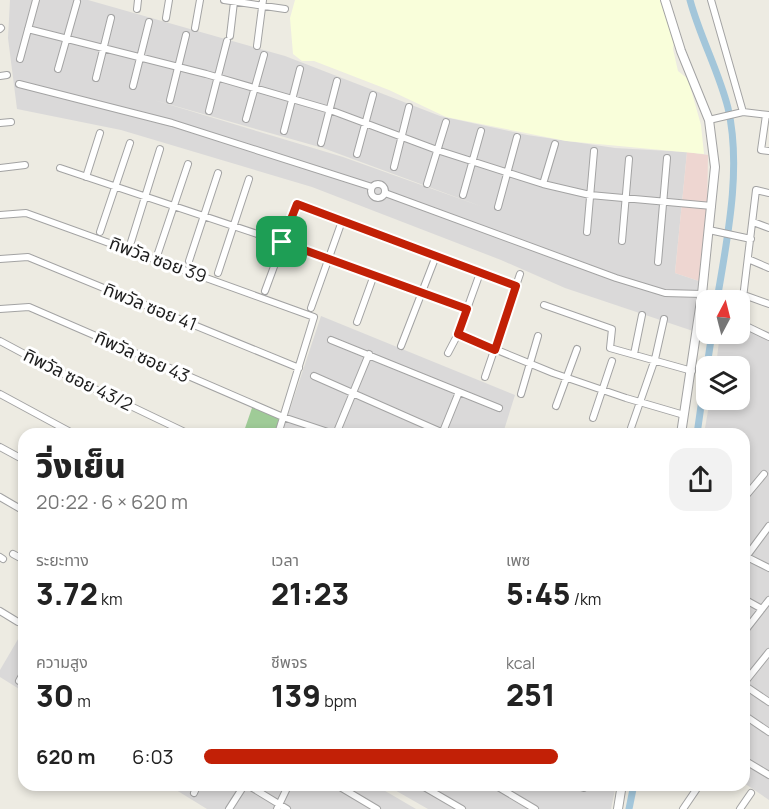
<!DOCTYPE html>
<html lang="th">
<head>
<meta charset="utf-8">
<style>
	body { margin:0; font-family:Manrope,"Noto Sans Thai",sans-serif; background:#f2f2f2; color:#222; height:100vh; display:flex; flex-direction:column; font-size:22px; white-space:nowrap }
	* { box-sizing:border-box; margin:0 }
	p { font-size:20px; color:#767676 }
	.icon { flex:none; width:33px; height:33px; fill:none; stroke:currentColor; stroke-width:2; stroke-linecap:round; stroke-linejoin:round }
	.map { position:relative; flex:1; overflow:hidden }
	.panel { position:absolute; left:18px; top:428px; width:732px; height:363px; display:flex; flex-direction:column; background:#fff; border-radius:18px; box-shadow:0 3px 9px #0003 }
	.panel>* { flex:none }
	.needle { width:39px; rotate:7deg }
	.buttons { position:absolute; left:696px; top:290px; display:grid; gap:12px }
	.buttons a { display:grid; place-items:center; width:54px; height:54px; border-radius:12px; background:#fff; box-shadow:0 3px 9px #0003; font-size:30px }
	.pin { position:absolute; display:grid; place-items:center; width:51px; height:51px; color:#fff; margin:-26px; border-radius:12px; box-shadow:0 3px 9px #0006 }
	.round { display:grid; place-items:center; flex:none; width:63px; height:63px; border-radius:18px; background:#f2f2f2 }
	.overview { display:flex; align-items:center; justify-content:space-between; height:102px; padding:0 18px }
	h1 { font-size:33px; font-weight:800; line-height:45px }
	.metrics { display:grid; grid-template-columns:repeat(3,1fr); gap:9px; height:102px; padding:6px 18px }
	.metrics div { display:grid; align-content:center }
	.metrics b { font-size:30px; font-weight:800 }
	.metrics small { font-size:16px; font-weight:400 }
	.metrics p { font-size:16px }
	ul { padding:0 18px; list-style:none; font-size:20px }
	li { display:grid; grid-template-columns:96px 72px 1fr; align-items:center; height:45px }
	li i { height:15px; border-radius:8px; background:#c22006 }
	.map>svg:first-child { display:block }
	.residential { fill:#dad9d9; fill-rule:evenodd }
	.commercial { fill:#eed6d1 }
	.education { fill:#f9feda }
	.forest { fill:#9fcb97 }
	.lines { fill:none; stroke-linecap:round; stroke-linejoin:round }
	.canal { stroke:#a3c6da; stroke-width:7 }
	.minor-casing { stroke:#a3a3a3; stroke-width:8 }
	.tertiary-casing { stroke:#a3a3a3; stroke-width:10 }
	.minor { stroke:#fff; stroke-width:6 }
	.tertiary { stroke:#fff; stroke-width:8 }
	.route-casing { stroke:#fff; stroke-width:12 }
	.route { stroke:#c22006; stroke-width:8 }
	.labels { text-anchor:middle; stroke-width:6; stroke-linejoin:round; paint-order:stroke }
	.street-label { font-size:18px; fill:#1c1c1c; stroke:#fff }
</style>
</head>
<body>
<div class="map">
<svg width="769" height="809" viewBox="0 0 769 809">
	<rect width="100%" height="100%" fill="#edebe2"/>
	<path class="residential" d="M10,0H88L285,56L440,116L527,135L615,148L687,152L675,273L699,281L693,331L565,288L501,260L312,187L121,130L17,109L8,38ZM154,100L323,148L483,207L343,157Z
		M321,316L515,395L504,430L513,433L282,434L278,431L288,415Z
		M740,322L769,332V800L744,783V434H704L710,399H740V366H716L720,333H740Z
		M24,629V692L0,677V670Z
		M168,785H375L416,809H207Z
		M386,785H616L611,809H428Z"/>
	<path class="commercial" d="M687,152L708,155L707,212L699,281L675,273Z"/>
	<path class="education" d="M295,0H660L674,41L673,49L678,71L688,79L701,125L704,154L566,141L446,117L389,90L314,61H302L293,54L290,18Z"/>
	<path class="forest" d="M253,405L283,417L278,433L243,434Z"/>
	<g class="lines">
		<path class="canal" d="M690,0C700,37 719,72 728,108C742,168 727,240 717,300
			M707,366L712,333
			M697,434L706,371
			M629,809L634,784"/>
		<defs>
			<path id="minor" d="M224,0L285,9
				M711,0L743,112
				M137,9L138,0
				M166,18L169,0
				M195,28L200,0
				M0,29L1,28
				M28,29L206,74L330,110L437,150L543,184L590,195L712,206
				M230,36L234,2
				M257,46L263,0
				M20,59L36,0
				M58,69L77,2
				M0,76L7,75
				M96,78L111,18
				M19,84L172,123L372,187
				M133,86L149,22
				M170,100L186,35
				M209,111L227,41
				M766,115L761,150L769,151
				M246,119L264,55
				M709,120L743,112L769,115
				M0,123L11,122
				M284,131L300,69
				M321,143L337,81
				M357,154L373,95
				M394,167L409,107
				M0,168L25,165
				M60,168L329,258L467,309
				M86,177L100,133
				M371 191a7 7 0 1 1 14 0a7 7 0 1 1-14 0Z
				M427,184L446,122
				M543,184L555,144
				M385,193L616,278L665,293L702,294
				M769,193L756,190L740,323L769,337
				M463,195L481,131
				M498,207L517,137
				M0,215L26,213L314,317L278,434
				M753,222L769,228
				M709,230L751,239
				M100,232L130,143
				M587,232L594,151
				M622,241L629,159
				M131,242L160,149
				M158,253L188,164
				M0,259L28,257L299,368
				M748,259L769,268
				M189,261L218,173
				M658,262L667,158
				M218,273L249,179
				M265,291L297,204L516,286
				M744,295L769,304
				M544,305L612,329L610,348L692,371
				M311,308L342,221
				M0,309L29,307L283,417L334,434
				M357,322L374,275
				M458,334L553,373L626,398L684,415
				M331,340L499,408
				M0,341L45,365L189,434
				M401,346L436,256
				M448,353L458,334L480,273
				M634,354L642,315
				M314,376L441,432
				M485,377L520,274
				M0,394L74,434
				M521,394L538,336
				M556,406L577,349
				M593,418L612,361
				M631,428L655,359L664,319
				M336,434L369,354
				M442,434L459,392
				M0,447L24,460
				M0,497L24,511
				M744,498L764,474
				M13,554L24,560
				M745,556L769,568
				M0,557L3,559
				M746,557L769,526
				M744,599L762,609
				M0,611L18,622
				M744,632L769,600
				M19,681L24,672
				M744,683L769,652
				M744,685L769,702
				M744,715L769,732
				M744,760L769,775
				M246,784L287,809
				M335,784L377,809
				M419,784L462,809
				M493,784L535,809
				M572,784L584,788L589,784
				M194,793L198,784
				M229,809L245,784
				M277,809L289,784
				M683,809L700,784
				M740,809L751,793"/>
			<path id="tertiary" d="M665,0L681,51L709,120L715,167L702,294L681,434
				M618,809L622,784"/>
		</defs>
		<use href="#minor" class="minor-casing"/>
		<use href="#tertiary" class="tertiary-casing"/>
		<use href="#minor" class="minor"/>
		<use href="#tertiary" class="tertiary"/>
	</g>
	<g class="lines">
		<defs>
			<path id="route" d="M297,204L516,286L495,350L458,334L467,309L282,242Z"/>
		</defs>
		<use href="#route" class="route-casing"/>
		<use href="#route" class="route"/>
	</g>
	<g class="labels">
		<g class="street-label">
			<text transform="translate(158 260) rotate(20)" y="6">ทิพวัล ซอย 39</text>
			<text transform="translate(150 307) rotate(22)" y="6">ทิพวัล ซอย 41</text>
			<text transform="translate(142 357) rotate(24)" y="6">ทิพวัล ซอย 43</text>
			<text transform="translate(78 380) rotate(26)" y="6">ทิพวัล ซอย 43/2</text>
		</g>
	</g>
</svg>
<div class="buttons">
<a><svg class="needle" viewBox="-14 -14 28 28"><path d="M0-13l5 13h-10z" fill="#e53935"/><path d="M0 13l5-13h-10z" fill="#767676"/></svg></a>
<a><svg class="icon" aria-label="layers" viewBox="0 0 24 24"><path d="M12 4l9 5-9 5-9-5zM3 14l9 5 9-5"/></svg></a>
</div>
<div class="pin" style="left:282px;top:242px;background:#1e9e55"><svg class="icon" aria-label="arrive" viewBox="0 0 24 24"><path d="M6 21V4h12l-3 4 3 4H6"/></svg></div>
<section class="panel">
<div class="overview"><div><h1>วิ่งเย็น</h1><p>20:22 · 6 × 620 m</p></div><a class="round"><svg class="icon" aria-label="share" viewBox="0 0 24 24"><path d="M12 15V3M7 8l5-5 5 5M5 13v7h14v-7"/></svg></a></div>
<div class="metrics">
<div><p>ระยะทาง</p><b>3.72<small> km</small></b></div>
<div><p>เวลา</p><b>21:23</b></div>
<div><p>เพซ</p><b>5:45<small> /km</small></b></div>
</div>
<div class="metrics">
<div><p>ความสูง</p><b>30<small> m</small></b></div>
<div><p>ชีพจร</p><b>139<small> bpm</small></b></div>
<div><p>kcal</p><b>251</b></div>
</div>
<ul>
<li><b>620 m</b>6:03<i style="width:67%"></i></li>
</ul>
</section>
</div>
</body>
</html>
